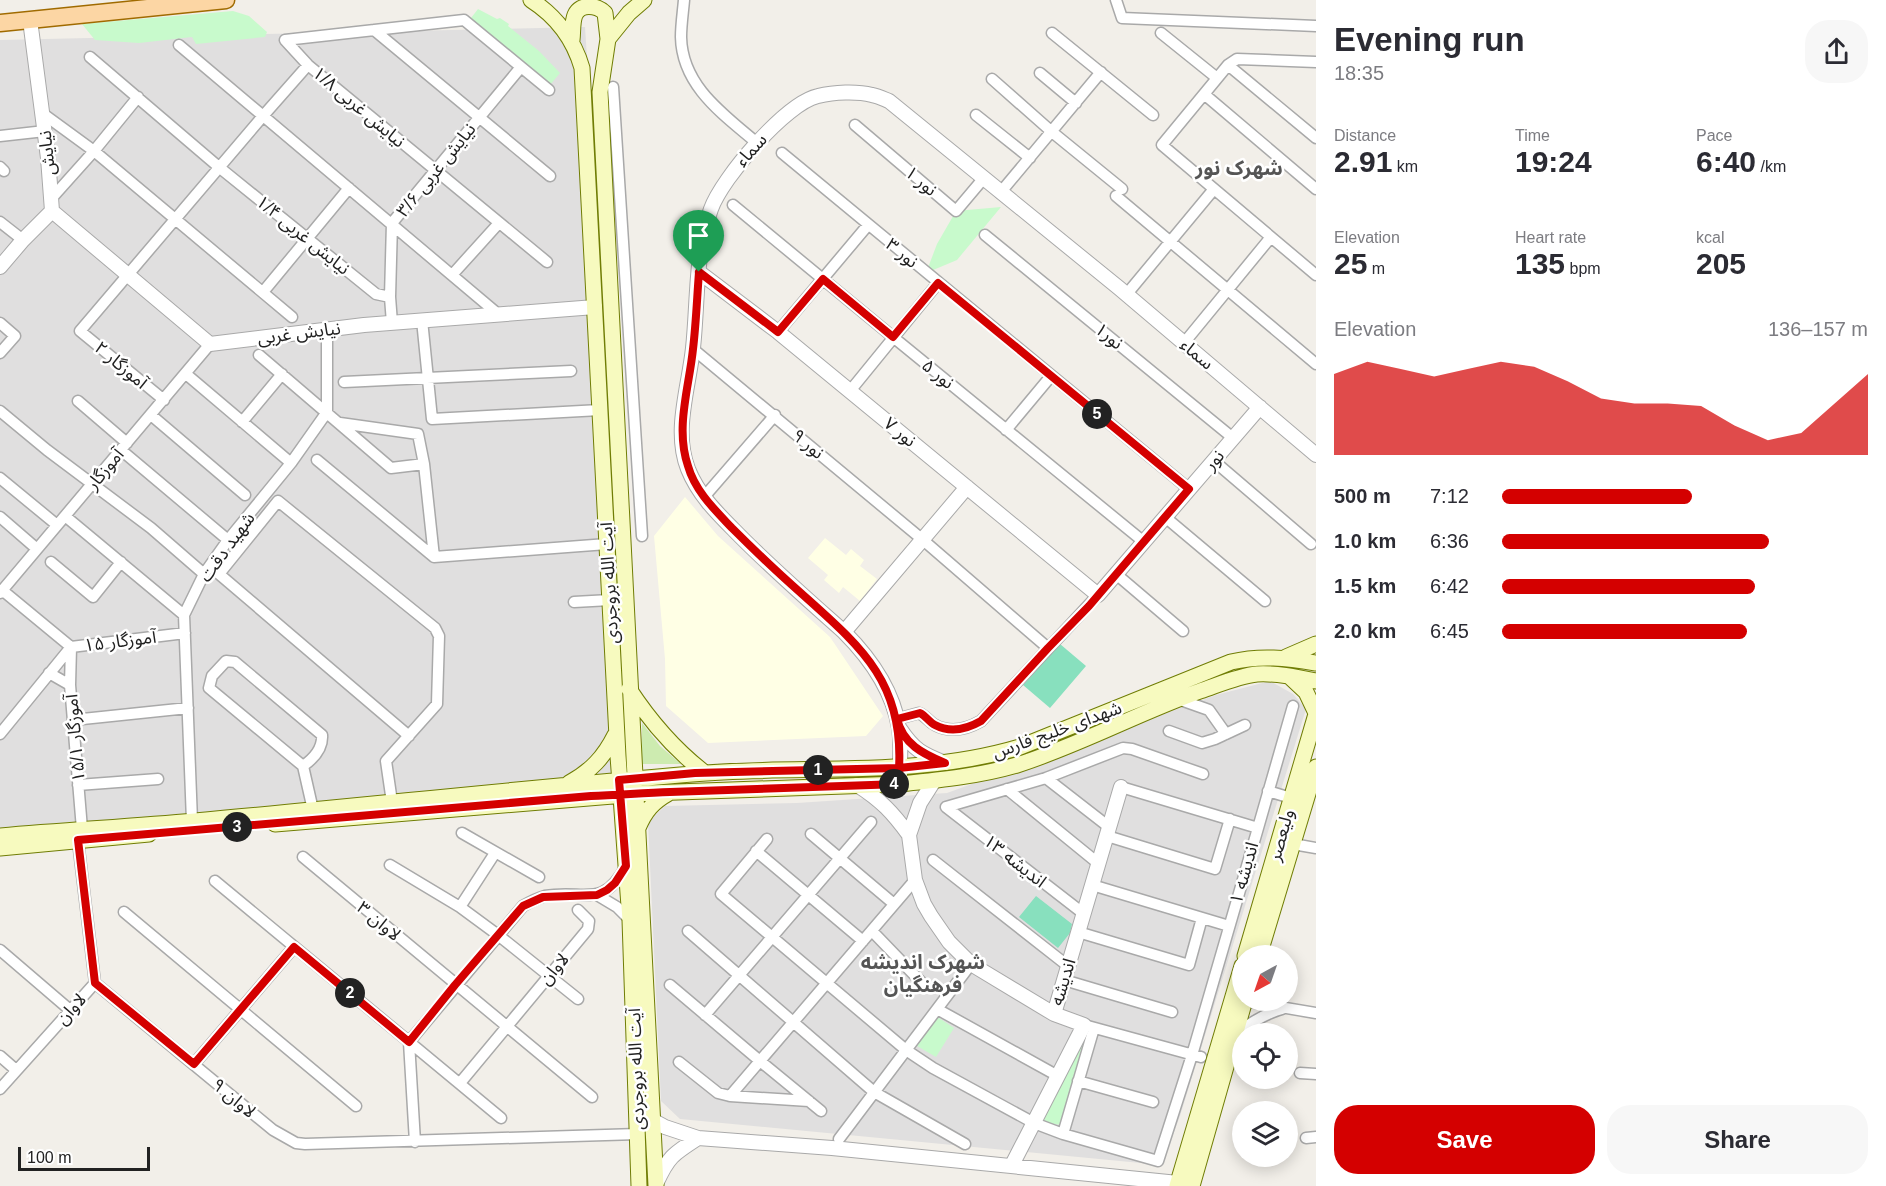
<!DOCTYPE html>
<html lang="en">
<head>
<meta charset="utf-8">
<style>
	body { margin:0; font-family:Arial,"Noto Sans Arabic",sans-serif; background:#f7f7f7; color:#2b2b33; height:100vh; display:flex; flex-direction:column; font-size:22px; white-space:nowrap }
	* { box-sizing:border-box; margin:0 }
	p { font-size:20px; color:#7c7c81 }
	.icon { flex:none; width:33px; height:33px; fill:none; stroke:currentColor; stroke-width:2; stroke-linecap:round; stroke-linejoin:round }
	.map { position:relative; flex:1; overflow:hidden }
	.drawer { display:flex; flex-direction:column; background:#fff; width:570px }
	.drawer>* { flex:none }
	.needle { width:39px; rotate:220deg }
	.buttons { position:absolute; left:1232px; top:945px; display:grid; gap:12px }
	.buttons a { display:grid; place-items:center; width:66px; height:66px; border-radius:50%; background:#fff; box-shadow:0 3px 15px #0003; font-size:30px }
	.scale { position:absolute; left:18px; bottom:15px; width:132px; box-sizing:border-box; padding-left:6px; border:3px solid #222; border-top:0; font-size:16px; line-height:21px; white-space:nowrap; color:#222; -webkit-text-stroke:4px #fff; paint-order:stroke }
	.pin { position:absolute; display:grid; place-items:center; width:51px; height:51px; color:#fff; margin:-62px -26px; border-radius:50% 50% 50% 0; rotate:-45deg; box-shadow:0 0 6px #0007 }
	.pin .icon { rotate:45deg }
	.km { position:absolute; width:30px; height:30px; margin:-15px; border-radius:50%; background:#222; color:#fff; font-size:16px; line-height:30px; text-align:center }
	.round { display:grid; place-items:center; flex:none; width:63px; height:63px; border-radius:24px; background:#f7f7f7 }
	.headline { display:flex; align-items:center; justify-content:space-between; height:102px; padding:0 18px }
	h1 { font-size:33px; font-weight:700; line-height:45px }
	.metrics { display:grid; grid-template-columns:repeat(3,1fr); gap:9px; height:102px; padding:6px 18px }
	.metrics div { display:grid; align-content:center }
	.metrics b { font-size:30px; font-weight:700 }
	.metrics small { font-size:16px; font-weight:400 }
	.metrics p { font-size:16px }
	.chart { height:168px; padding:12px 18px }
	.chart p { display:flex; justify-content:space-between }
	.chart svg { width:100%; height:108px; margin-top:6px; fill:#d40000; opacity:.7 }
	.action { display:flex; gap:12px; margin-top:auto; padding:12px 18px }
	.action a { flex:1; height:69px; border-radius:24px; background:#d40000; color:#fff; font-size:24px; font-weight:700; line-height:69px; text-align:center }
	.action a+a { background:#f7f7f7; color:#2b2b33 }
	ul { padding:0 18px; list-style:none; font-size:20px }
	li { display:grid; grid-template-columns:96px 72px 1fr; align-items:center; height:45px }
	li i { height:15px; border-radius:8px; background:#d40000 }
	main { display:flex; flex:1; min-height:0 }
	.map>svg:first-child { display:block }
	.residential { fill:#e0dfdf }
	.education { fill:#ffffe5 }
	.grass { fill:#cdebb0 }
	.park { fill:#c8facc }
	.pitch { fill:#88e0be }
	.lines { fill:none; stroke-linecap:round; stroke-linejoin:round }
	.minor-casing { stroke:#a9a9a9; stroke-width:13 }
	.tertiary-casing { stroke:#a9a9a9; stroke-width:16 }
	.secondary-casing { stroke:#707d05; stroke-width:17 }
	.primary-casing { stroke:#a06b00; stroke-width:19 }
	.minor { stroke:#fff; stroke-width:10 }
	.tertiary { stroke:#fff; stroke-width:14 }
	.secondary { stroke:#f7fabf; stroke-width:15 }
	.primary { stroke:#fcd6a4; stroke-width:16 }
	.route-casing { stroke:#fff; stroke-width:12 }
	.route { stroke:#d40000; stroke-width:8 }
	.labels { text-anchor:middle; stroke-width:5; stroke-linejoin:round; paint-order:stroke }
	.street-label { font-size:18px; fill:#222; stroke:#fff }
	.neighbourhood-label { font-size:20px; font-weight:bold; fill:#555; stroke:#fff }
</style>
</head>
<body>
<main>
<div class="map">
<svg width="1316" height="1186" viewBox="0 0 1316 1186">
	<rect width="100%" height="100%" fill="#f2efe9"/>
	<path class="residential" d="M585,27L636,794L0,847V40Z
		M1270,681L1293,694L1306,709L1180,1116L1164,1159L1151,1164L680,1119L661,1101L648,822L665,806L797,803L947,793L1216,695Z"/>
	<path class="education" d="M685,497L718,536L830,637L883,716L866,736L708,743L666,706L665,659L654,536Z
		M825,538L846,555L851,549L864,560L860,566L877,579L860,601L843,587L839,593L824,580L828,575L808,558Z"/>
	<path class="grass" d="M642,723L660,746L681,764H642Z"/>
	<path class="park" d="M478,9L497,19L500,18L509,24L508,26L539,51L560,73L550,85L471,18Z
		M233,11L249,16L267,32L265,37L196,44L192,37L139,43L95,40L82,24Z
		M1001,207L957,260L926,273L937,244L956,211Z
		M936,1016L954,1028L936,1057L917,1046Z
		M1082,1040L1088,1042L1061,1125L1038,1121Z"/>
	<path class="pitch" d="M1060,644L1086,666L1050,708L1023,685Z
		M1036,896L1072,924L1070,933L1058,948L1019,917Z"/>
	<g class="lines">
		<defs>
			<path id="minor" d="M684,0C683,12 681,25 681,37C682,86 723,114 757,143
				M1116,0L1122,18L1316,26
				M374,30L550,176
				M1052,33L1153,115
				M1161,33L1217,78
				M285,40L308,65L547,262
				M285,40L464,20L549,90
				M179,45L498,314
				M90,57L220,168L376,294L390,297
				M1316,62L1237,59L1228,65L1162,145L1316,275
				M1228,65L1316,138
				M1040,73L1076,103
				M992,79L1052,132L1122,189
				M613,87L642,536
				M1204,94L1316,189
				M42,113L94,151L292,317
				M976,115L1030,158
				M855,125L956,211L983,179
				M0,136L45,131
				M782,153L1189,489
				M0,167L4,171
				M1000,193L1101,72
				M1116,196L1316,364
				M51,199L94,151L138,97
				M733,205L893,337L1144,542
				M0,222L23,240
				M985,235L1233,438
				M452,275L499,223
				M263,292L349,188
				M1126,295L1214,189
				M422,320L432,419L600,410
				M0,323L15,336L0,353
				M392,323L390,297L392,223L521,67
				M778,332L868,225
				M1184,343L1271,237
				M693,349L923,540L1048,648
				M259,355L391,468L424,464L434,557
				M186,374L291,463
				M344,382L571,371
				M850,391L938,283
				M164,400L80,331L263,116L308,65
				M78,401L127,443
				M0,411L47,450L151,528L204,574
				M151,415L245,495
				M242,422L282,374
				M340,423L418,434L424,464
				M1006,430L1051,376
				M121,450L228,540
				M317,460L434,557L607,544
				M1214,461L1311,544
				M0,478L57,525
				M704,497L775,415
				M65,516L184,615
				M0,517L37,549
				M1165,517L1265,601
				M51,562L93,597L121,562
				M1116,574L1183,631
				M2,590L71,647L185,633
				M0,593L210,344
				M574,602L610,600
				M71,647L70,685L82,829
				M49,673L70,685
				M1178,699L1209,710L1226,734
				M897,719L919,713C926,716 929,722 935,725C950,733 967,729 981,721L1098,595
				M73,720L188,708
				M1169,731L1202,743L1215,739L1245,725
				M0,734L71,647
				M303,766C313,759 323,748 322,735L235,662L226,661L212,676L209,688L303,766L313,810
				M1046,778L1109,827
				M78,785L158,779
				M1007,789L1099,864
				M1268,791L1291,798
				M392,802L386,761L437,704L439,636L435,628L278,501L219,574L409,736
				M946,807L1046,778L1123,748L1132,749L1203,774
				M946,807L1084,914
				M192,821L184,615L204,574L228,540L291,463L327,412V329
				M1258,828L1293,706
				M462,833L539,877
				M811,834L894,904
				M1107,836L1215,869L1230,819
				M767,839L721,894L906,1050L933,1068L1034,1123L1063,1134L1158,1161L1192,1055L1258,828L1121,787
				M1293,844L1316,848
				M756,851L863,941
				M303,857L592,1097
				M933,860L1068,966
				M390,865L460,907L498,935L578,999
				M215,881L501,1118
				M1092,885L1229,926
				M597,895L617,907L630,920
				M460,907L495,853
				M124,912L356,1106
				M688,931L874,1092L965,1144
				M872,931L925,986
				M1078,932L1189,965L1202,918
				M0,950L70,1010
				M1064,980L1172,1012
				M95,983L273,1130L296,1143L305,1144L638,1134
				M670,985L760,1061L821,1111
				M1245,1001L1316,1013
				M937,1009L1058,1076
				M705,1015L871,822
				M1084,1025L1201,1057
				M1235,1034C1250,1023 1264,1014 1282,1009
				M0,1056L16,1070
				M679,1062L718,1093L730,1096L809,1101
				M194,1064L294,947
				M1300,1073L1316,1074
				M1078,1081L1153,1102
				M460,1083L588,929L589,921L578,910
				M0,1089L95,983L78,841
				M730,1096L915,880
				M1063,1134L1094,1028
				M1306,1138L1316,1137
				M839,1139L971,964
				M415,1142L409,1042L523,906C530,902 538,898 545,896C585,889 602,910 626,866"/>
			<path id="tertiary" d="M52,211L210,344L364,325L595,307
				M0,267L23,240L52,211L48,158L30,20
				M699,272L778,332L1098,595L1260,407
				M844,632L967,487
				M900,729C914,750 922,754 945,763
				M934,781L920,803L909,835L915,880L924,904L931,916L949,942L971,964L1054,1014L1084,1025L1012,1165
				M900,784C899,765 902,746 899,728C893,691 870,658 844,632C807,599 769,566 734,530C716,512 698,494 688,469C673,431 689,387 693,348C698,302 695,252 711,209C722,178 786,103 818,96C834,92 857,91 872,95C878,96 884,99 889,101L1119,288L1316,455
				M857,785C881,800 893,813 909,835
				M1054,1014L1121,787
				M652,1120L665,1127L698,1138L832,1148L1178,1183
				M656,1184C668,1157 673,1154 698,1138"/>
			<path id="secondary" d="M531,0C556,16 574,40 582,68L618,756L630,920L639,1186
				M644,0L629,13L608,39L600,92L656,1186
				M572,40C573,33 572,22 575,15C580,3 597,5 605,13L608,39
				M1286,657L1316,644
				M1290,677L1306,692L1316,713
				M629,689C650,721 675,750 705,773
				M569,783C591,771 604,757 615,735
				M275,824L649,793L900,784C939,780 980,776 1017,765C1080,745 1138,713 1200,691C1218,685 1238,676 1257,674C1277,673 1296,677 1316,681
				M638,828C645,811 653,802 669,793
				M0,836C65,830 130,827 195,821C361,806 526,788 692,774C801,764 913,779 1020,747L1231,662C1260,655 1287,658 1316,663
				M0,848L149,834
				M1245,956L1316,714
				M1259,956L1316,767
				M1177,1186L1242,966
				M1192,1186L1245,1000"/>
			<path id="primary" d="M0,23L226,0"/>
		</defs>
		<use href="#minor" class="minor-casing"/>
		<use href="#tertiary" class="tertiary-casing"/>
		<use href="#secondary" class="secondary-casing"/>
		<use href="#primary" class="primary-casing"/>
		<use href="#minor" class="minor"/>
		<use href="#tertiary" class="tertiary"/>
		<use href="#secondary" class="secondary"/>
		<use href="#primary" class="primary"/>
	</g>
	<g class="lines">
		<defs>
			<path id="route" d="M699,272C697,298 696,324 693,349C689,388 675,428 688,466C695,491 715,510 732,528C755,551 778,573 802,594C860,646 904,682 899,768L695,773L619,780L626,866L615,883L607,890L597,895L543,897L523,906L455,985L409,1042L294,947L194,1064L95,983L78,840L591,796C617,795 644,793 670,792L900,784L899,768L945,763C923,754 903,744 897,719L920,713C926,716 929,722 935,725C950,733 967,729 981,721L1048,648L1089,606L1189,489L938,283L893,337L823,279L778,332L699,272"/>
		</defs>
		<use href="#route" class="route-casing"/>
		<use href="#route" class="route"/>
	</g>
	<g class="labels">
		<g class="street-label">
			<text transform="translate(359 107) rotate(40)" y="6">نیایش غربی ۱/۸</text>
			<text transform="translate(751 150) rotate(-48)" y="6">سماء</text>
			<text transform="translate(47 153) rotate(-96)" y="6">نیایش</text>
			<text transform="translate(436 170) rotate(-51)" y="6">نیایش غربی ۳/۶</text>
			<text transform="translate(921 181) rotate(40)" y="6">نور ۱</text>
			<text transform="translate(303 235) rotate(39)" y="6">نیایش غربی ۱/۴</text>
			<text transform="translate(902 253) rotate(39)" y="6">نور ۳</text>
			<text transform="translate(299 333) rotate(-7)" y="6">نیایش غربی</text>
			<text transform="translate(1109 336) rotate(39)" y="6">نور۱</text>
			<text transform="translate(1197 354) rotate(40)" y="6">سماء</text>
			<text transform="translate(121 365) rotate(40)" y="6">آموزگار ۲</text>
			<text transform="translate(938 374) rotate(39)" y="6">نور ۵</text>
			<text transform="translate(900 432) rotate(39)" y="6">نور ۷</text>
			<text transform="translate(808 444) rotate(40)" y="6">نور ۹</text>
			<text transform="translate(1214 460) rotate(-49)" y="6">نور</text>
			<text transform="translate(105 469) rotate(-50)" y="6">آموزگار</text>
			<text transform="translate(227 547) rotate(-54)" y="6">شهید دقت</text>
			<text transform="translate(609 583) rotate(-93)" y="6">آیت الله بروجردی</text>
			<text transform="translate(120 641) rotate(-7)" y="6">آموزگار ۱۵</text>
			<text transform="translate(1057 730) rotate(-20)" y="6">شهدای خلیج فارس</text>
			<text transform="translate(75 738) rotate(-95)" y="6">آموزگار ۱۵/۱</text>
			<text transform="translate(1281 835) rotate(-74)" y="6">ولیعصر</text>
			<text transform="translate(1015 861) rotate(38)" y="6">اندیشه ۱۳</text>
			<text transform="translate(1244 873) rotate(-74)" y="6">اندیشه ۱</text>
			<text transform="translate(379 921) rotate(40)" y="6">لاوان ۳</text>
			<text transform="translate(554 969) rotate(-50)" y="6">لاوان</text>
			<text transform="translate(1063 982) rotate(-73)" y="6">اندیشه</text>
			<text transform="translate(71 1009) rotate(-48)" y="6">لاوان</text>
			<text transform="translate(636 1069) rotate(-92)" y="6">آیت الله بروجردی</text>
			<text transform="translate(234 1098) rotate(40)" y="6">لاوان ۹</text>
		</g>
		<g class="neighbourhood-label">
			<text x="1239" y="175">شهرک نور</text>
			<text x="923" y="969">شهرک اندیشه<tspan x="923" dy="23">فرهنگیان</tspan></text>
		</g>
	</g>
</svg>
<div class="buttons">
<a><svg class="needle" viewBox="-14 -14 28 28"><path d="M0-13l5 13h-10z" fill="#e53935"/><path d="M0 13l5-13h-10z" fill="#7c7c81"/></svg></a>
<a><svg class="icon" aria-label="locate" viewBox="0 0 24 24"><circle cx="12" cy="12" r="6"/><path d="M12 2v4M12 18v4M2 12h4M18 12h4"/></svg></a>
<a><svg class="icon" aria-label="layers" viewBox="0 0 24 24"><path d="M12 4l9 5-9 5-9-5zM3 14l9 5 9-5"/></svg></a>
</div>
<div class="scale">100 m</div>
<div class="pin" style="left:699px;top:272px;background:#1e9e55"><svg class="icon" aria-label="arrive" viewBox="0 0 24 24"><path d="M6 21V4h12l-3 4 3 4H6"/></svg></div>
<b class="km" style="left:818px;top:770px">1</b>
<b class="km" style="left:350px;top:993px">2</b>
<b class="km" style="left:237px;top:827px">3</b>
<b class="km" style="left:894px;top:784px">4</b>
<b class="km" style="left:1097px;top:414px">5</b>
</div>
<section class="drawer">
<div class="headline"><div><h1>Evening run</h1><p>18:35</p></div><a class="round"><svg class="icon" aria-label="share" viewBox="0 0 24 24"><path d="M12 15V3M7 8l5-5 5 5M5 13v7h14v-7"/></svg></a></div>
<div class="metrics">
<div><p>Distance</p><b>2.91<small> km</small></b></div>
<div><p>Time</p><b>19:24</b></div>
<div><p>Pace</p><b>6:40<small> /km</small></b></div>
</div>
<div class="metrics">
<div><p>Elevation</p><b>25<small> m</small></b></div>
<div><p>Heart rate</p><b>135<small> bpm</small></b></div>
<div><p>kcal</p><b>205</b></div>
</div>
<div class="chart"><p><span>Elevation</span>136–157 m</p>
<svg viewBox="0 0 160 44" preserveAspectRatio="none"><path d="M0 44V11L10 6L20 9L30 12L40 9L50 6L60 8L70 14L80 21L90 23L100 23L110 24L120 32L130 38L140 35L150 23L160 11V44z"/></svg>
</div>
<ul>
<li><b>500 m</b>7:12<i style="width:52%"></i></li>
<li><b>1.0 km</b>6:36<i style="width:73%"></i></li>
<li><b>1.5 km</b>6:42<i style="width:69%"></i></li>
<li><b>2.0 km</b>6:45<i style="width:67%"></i></li>
</ul>
<div class="action"><a>Save</a><a>Share</a></div>
</section>
</main>
</body>
</html>
